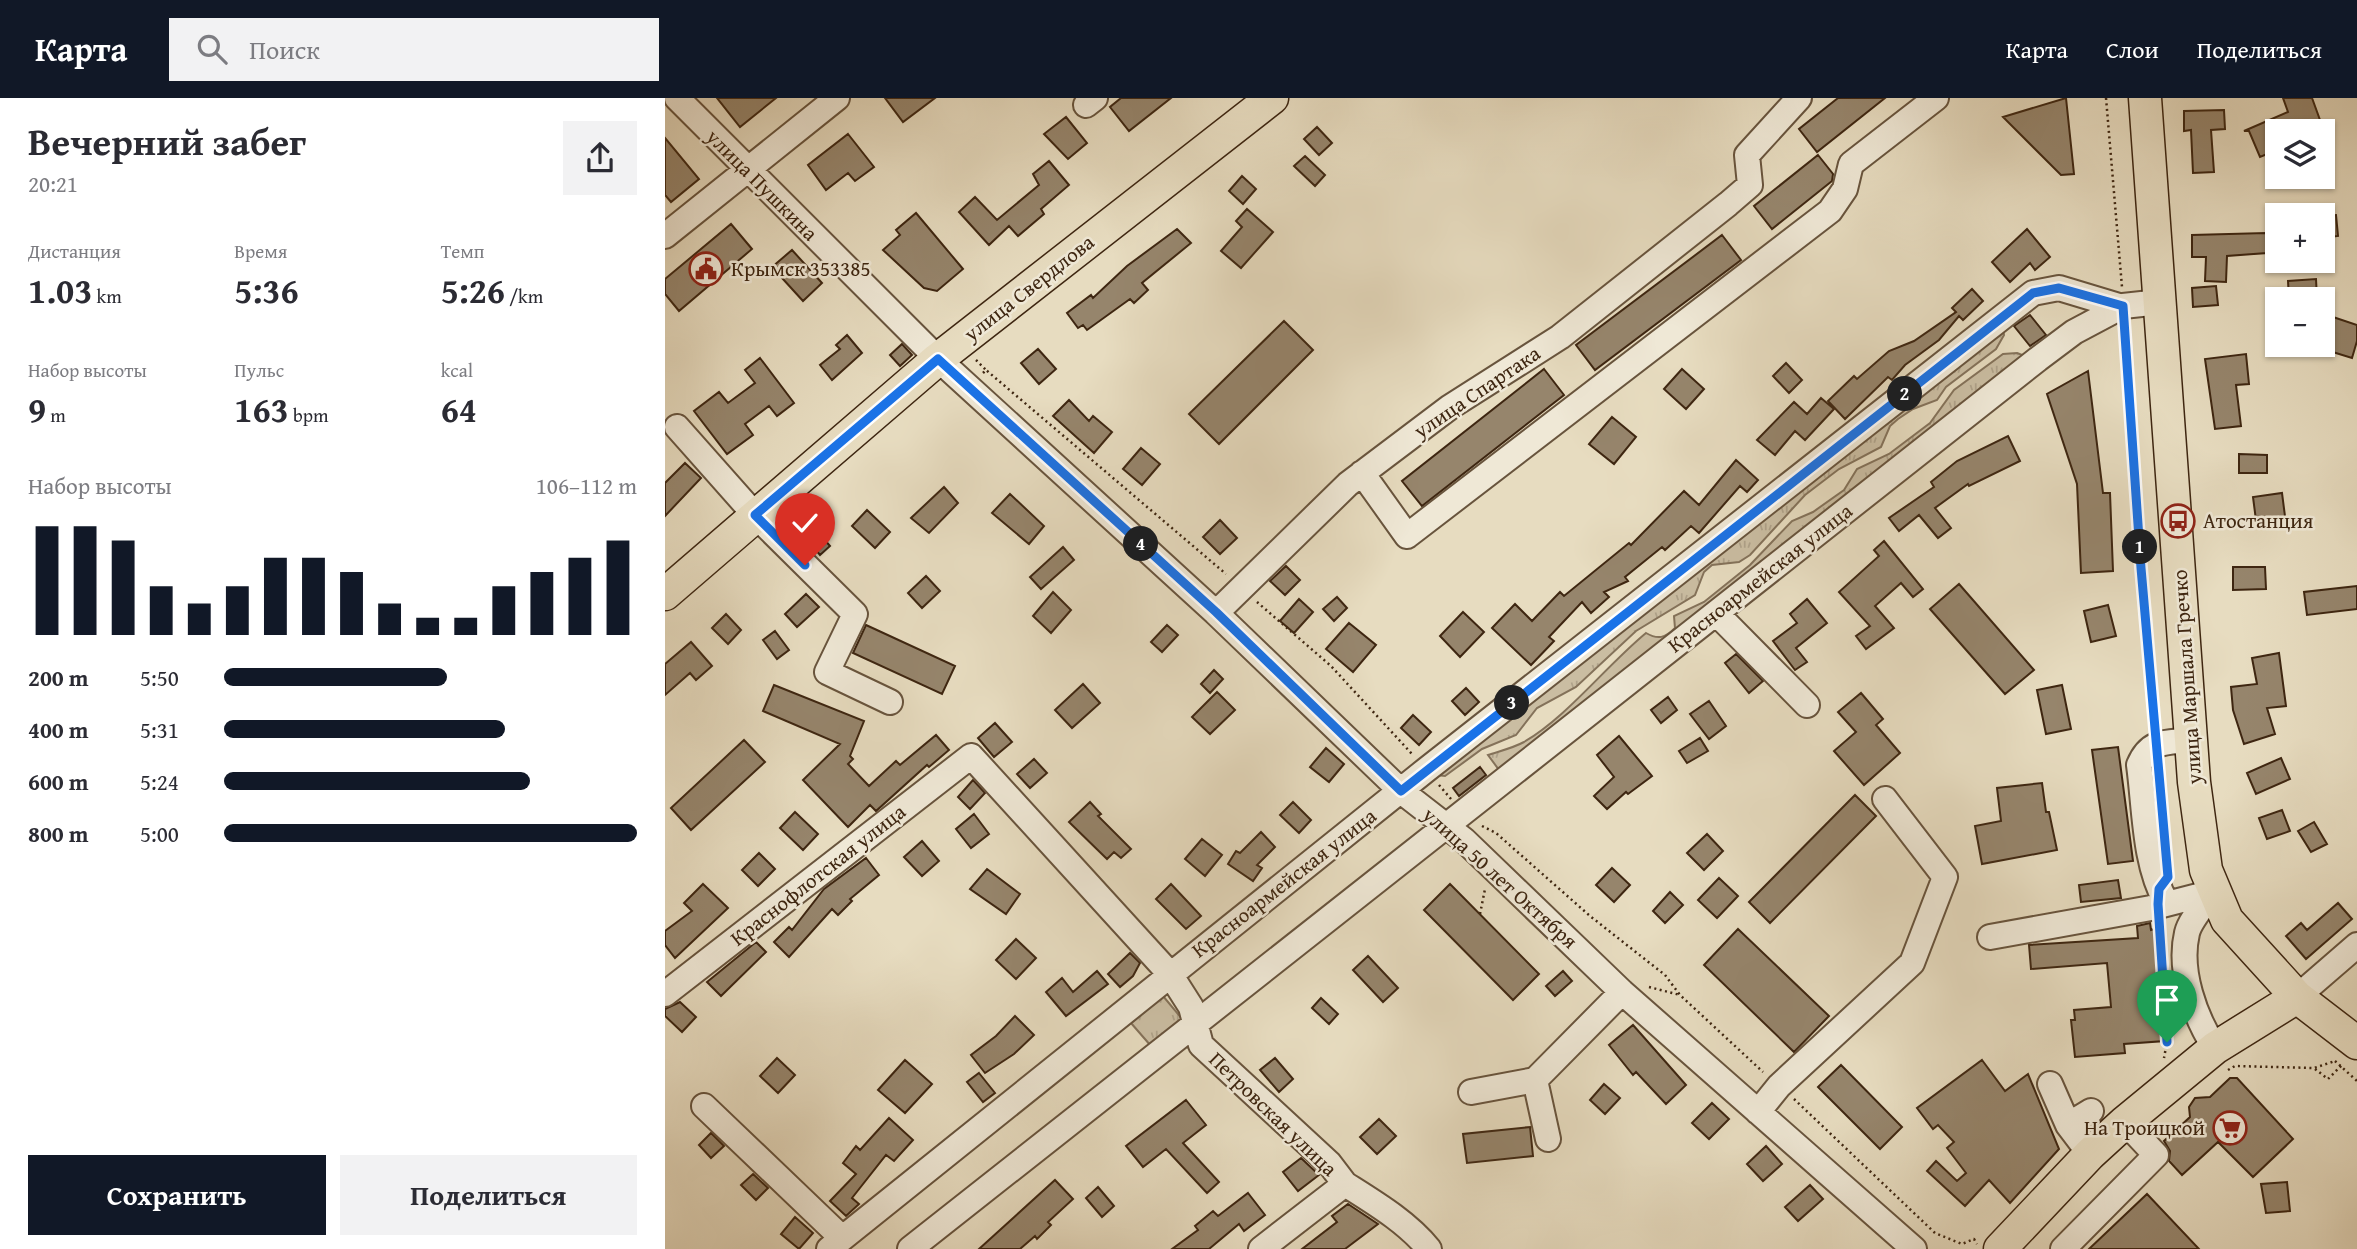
<!DOCTYPE html>
<html lang="ru">
<head>
<meta charset="utf-8">
<style>
	body { margin:0; font-family:"Gentium Book Plus",serif; background:#f2f2f3; color:#2b2b33; height:100vh; display:flex; flex-direction:column; font-size:26px; white-space:nowrap }
	* { box-sizing:border-box; margin:0 }
	p { font-size:23px; color:#7c7c81 }
	.icon { flex:none; width:38px; height:38px; fill:none; stroke:currentColor; stroke-width:2; stroke-linecap:round; stroke-linejoin:round }
	.map { position:relative; flex:1; overflow:hidden }
	.drawer { display:flex; flex-direction:column; background:#fff; width:665px }
	.drawer>* { flex:none }
	.fabs { position:absolute; left:1600px; top:21px; display:grid; gap:14px }
	.fabs a { display:grid; place-items:center; width:70px; height:70px; border-radius:0px; background:#fff; box-shadow:0 2px 5px #0004; font-size:35px }
	.pin { position:absolute; display:grid; place-items:center; width:60px; height:60px; color:#fff; margin:-72px -30px; border-radius:50% 50% 50% 0; rotate:-45deg; box-shadow:0 0 7px #0007 }
	.pin .icon { rotate:45deg }
	.km { position:absolute; width:35px; height:35px; margin:-18px; border-radius:50%; background:#222; color:#fff; font-size:19px; line-height:35px; text-align:center }
	.round { display:grid; place-items:center; flex:none; width:74px; height:74px; border-radius:0px; background:#f2f2f3 }
	.overview { display:flex; align-items:center; justify-content:space-between; height:119px; padding:0 28px }
	h1 { font-size:38px; font-weight:700; line-height:52px }
	.figures { display:grid; grid-template-columns:repeat(3,1fr); gap:10px; height:119px; padding:7px 28px }
	.figures div { display:grid; align-content:center }
	.figures b { font-size:35px; font-weight:700 }
	.figures small { font-size:19px; font-weight:400 }
	.figures p { font-size:19px }
	.chart { height:196px; padding:14px 28px }
	.chart p { display:flex; justify-content:space-between }
	.chart svg { width:100%; height:126px; margin-top:7px; stroke:#111827; stroke-width:6 }
	.cta { display:flex; gap:14px; margin-top:auto; padding:14px 28px }
	.cta a { flex:1; height:80px; border-radius:0px; background:#111827; color:#fff; font-size:28px; font-weight:700; line-height:80px; text-align:center }
	.cta a+a { background:#f2f2f3; color:#2b2b33 }
	ul { padding:0 28px; list-style:none; font-size:23px }
	li { display:grid; grid-template-columns:112px 84px 1fr; align-items:center; height:52px }
	li i { height:18px; border-radius:9px; background:#111827 }
	header { display:flex; align-items:center; gap:42px; box-sizing:border-box; height:98px; padding:0 35px; background:#111827; color:#fff }
	header strong { font-size:33px }
	nav { display:flex; gap:38px; margin-inline-start:auto; font-size:24px }
	.search { width:490px; height:63px; background:#f2f2f3; display:flex; align-items:center; gap:18px; box-sizing:border-box; padding:0 24px; border-radius:0px; color:#7c7c81; font-size:26px }
	main { display:flex; flex:1; min-height:0 }
	.map>svg:first-child { display:block }
	.grass { fill:url(#grass-tufts); stroke:#84725a; stroke-width:2 }
	.building { fill:#96856c; stroke:#3e2611; stroke-width:2 }
	.lines { fill:none; stroke-linecap:round; stroke-linejoin:round }
	.minor-casing { stroke:#68543d; stroke-width:28 }
	.major-casing { stroke:#3e2611; stroke-width:35 }
	.path { stroke:#3e2611; stroke-width:2.5; stroke-dasharray:2 3.5; stroke-linecap:butt }
	.minor { stroke:#efe8d6; stroke-width:24 }
	.major { stroke:#e7dcc0; stroke-width:32 }
	.path-bridge { stroke:#3e2611; stroke-width:2.5; stroke-dasharray:2 3.5; stroke-linecap:butt }
	.route-casing { stroke:#fff; stroke-width:14 }
	.route { stroke:#1a73e8; stroke-width:9 }
	.labels { text-anchor:middle; stroke-width:5; stroke-linejoin:round; paint-order:stroke }
	.street-label { font-size:21px; fill:#3e2611; stroke:#efe8d6 }
	.poi-label { font-size:21px; fill:#3e2611; stroke:#efe8d6; text-anchor:start }
</style>
</head>
<body>
<header>
<strong>Карта</strong>
<div class="search"><svg class="icon" aria-label="search" viewBox="0 0 24 24"><circle cx="10" cy="10" r="6"/><path d="M15 15l6 6"/></svg>Поиск</div>
<nav><a>Карта</a><a>Слои</a><a>Поделиться</a></nav>
</header>
<main>
<section class="drawer">
<div class="overview"><div><h1>Вечерний забег</h1><p>20:21</p></div><a class="round"><svg class="icon" aria-label="share" viewBox="0 0 24 24"><path d="M12 15V3M7 8l5-5 5 5M5 13v7h14v-7"/></svg></a></div>
<div class="figures">
<div><p>Дистанция</p><b>1.03<small> km</small></b></div>
<div><p>Время</p><b>5:36</b></div>
<div><p>Темп</p><b>5:26<small> /km</small></b></div>
</div>
<div class="figures">
<div><p>Набор высоты</p><b>9<small> m</small></b></div>
<div><p>Пульс</p><b>163<small> bpm</small></b></div>
<div><p>kcal</p><b>64</b></div>
</div>
<div class="chart"><p><span>Набор высоты</span>106–112 m</p>
<svg viewBox="0 0 160 44" preserveAspectRatio="none"><path d="M5 44V6M15 44V6M25 44V11M35 44V27M45 44V33M55 44V27M65 44V17M75 44V17M85 44V22M95 44V33M105 44V38M115 44V38M125 44V27M135 44V22M145 44V17M155 44V11"/></svg>
</div>
<ul>
<li><b>200 m</b>5:50<i style="width:54%"></i></li>
<li><b>400 m</b>5:31<i style="width:68%"></i></li>
<li><b>600 m</b>5:24<i style="width:74%"></i></li>
<li><b>800 m</b>5:00<i style="width:100%"></i></li>
</ul>
<div class="cta"><a>Сохранить</a><a>Поделиться</a></div>
</section>
<div class="map">
<svg width="1692" height="1151" viewBox="0 0 1692 1151">
	<defs>
		<pattern id="grass-tufts" width="24" height="20" patternUnits="userSpaceOnUse" patternTransform="scale(1.75)"><rect width="24" height="20" fill="#cabda2"/><path d="M3 7l-1-3M5 7V3M7 7l1-3M15 17l-1-3M17 17v-4M19 17l1-3" fill="none" stroke="#afa28a"/></pattern>
	</defs>
	<rect width="100%" height="100%" fill="#e7dcc0"/>
	<filter id="stains"><feTurbulence type="fractalNoise" baseFrequency=".00286" numOctaves="4"/><feColorMatrix values="0 0 0 0 .2 0 0 0 0 .09 0 0 0 0 .02 0 0 0 .5 -.17"/></filter>
	<radialGradient id="worn" r=".72"><stop offset=".6" stop-color="#630" stop-opacity="0"/><stop offset="1" stop-color="#630" stop-opacity=".3"/></radialGradient>
	<path class="grass" d="M1338,230L1339,237L1331,251L1281,289L1272,302L1248,311L1233,321L1225,328L1216,349L1174,371L1140,397L1085,457L1074,464L1047,467L1039,474L1030,497L971,533L911,589L872,610L851,637L817,651L780,678L771,677Z
		M1352,255L1360,258L837,676L823,657C835,653 848,650 859,644C902,619 941,568 981,535C993,542 1000,540 1010,530L1009,518L1039,504L1085,467L1127,423L1148,414L1179,392L1192,371L1224,356L1265,325L1289,292L1338,256Z
		M498,898L518,922L486,948L466,925Z"/>
	<path class="building" d="M52,0H111L75,29Z
		M220,0H270L238,24Z
		M456,0H506L464,33L445,9Z
		M1173,0H1220L1152,54L1134,31Z
		M1401,0L1409,76L1396,77L1338,19Z
		M1618,0H1647L1659,33H1612V52L1595,59L1584,33H1579L1623,14Z
		M1559,12L1560,31L1546,32L1549,74L1528,75L1526,32L1519,33V13Z
		M401,19L422,45L403,61L379,36Z
		M652,29L667,45L654,57L639,41Z
		M183,36L209,69L190,83L183,75L161,92L143,67Z
		M0,40L34,81L6,104L0,97Z
		M1153,57L1168,76L1167,83L1107,131L1089,108Z
		M640,58L660,77L650,88L629,68Z
		M384,63L404,87L376,111L379,116L353,138L344,128L324,147L294,114L310,99L332,122L374,87L368,76Z
		M577,78L591,91L578,106L564,93Z
		M582,111L608,134L576,170L556,153L577,129L571,123Z
		M251,115L298,171L272,193L259,190L218,152L235,137L231,132Z
		M1671,117L1673,138L1657,140V118Z
		M66,126L87,151L14,213L0,196V181Z
		M512,131L526,145L477,185L483,192L469,205L465,201L422,232L418,227L413,230L402,215L426,197L428,200L462,168Z
		M1362,131L1385,159L1370,172L1365,165L1345,184L1327,164Z
		M1601,135L1602,155L1562,158L1561,184L1540,183L1541,159H1527V137Z
		M1057,137L1076,162L930,272L911,247Z
		M127,152L157,185L138,203L107,169Z
		M1651,181L1652,201H1624L1623,183Z
		M1551,188L1553,207L1528,209L1527,190Z
		M1307,191L1318,203L1298,222L1294,218L1274,242L1240,267L1227,282L1223,279L1180,321L1163,303L1189,278L1192,281L1224,253L1249,243L1291,214L1287,210Z
		M1365,217L1381,237L1365,248L1349,228Z
		M1668,219L1692,227V243L1687,260L1658,251Z
		M619,223L648,252L554,346L524,316Z
		M182,237L197,255L167,282L155,267L175,251L171,247Z
		M237,246L247,257L235,268L225,257Z
		M373,251L391,271L374,286L356,265Z
		M1581,256L1584,286L1571,287L1576,328L1550,331L1540,261Z
		M95,260L129,305L112,318L104,308L80,326L88,337L62,356L29,313L54,294L63,305L90,285L80,272Z
		M1121,265L1137,282L1124,295L1108,278Z
		M879,271L899,297L757,408L737,383Z
		M1017,271L1039,291L1021,311L999,291Z
		M1423,273L1438,395H1445L1448,473L1416,475L1412,386L1382,296Z
		M1156,300L1169,311L1140,342L1130,333L1110,357L1092,342L1129,304L1142,316Z
		M404,302L424,323L428,318L447,334L429,355L388,318Z
		M947,319L971,339L949,366L924,346Z
		M1343,338L1355,363L1304,388L1303,386L1270,410L1286,430L1273,440L1254,417L1234,433L1224,420L1269,389L1266,384L1292,363Z
		M476,350L495,366L477,387L458,371Z
		M1574,356L1602,357V375H1574Z
		M1071,362L1093,382L1082,394L1075,388L1034,435L1026,428L1000,452L997,449L960,479L963,483L939,494L944,499L926,515L917,504L884,539L889,543L866,567L827,530L850,506L867,523L895,494L899,498L964,445L966,447L1019,393L1034,407Z
		M20,365L36,380L0,418V385Z
		M279,389L293,405L264,435L246,420Z
		M1617,395L1621,426L1592,430L1588,399Z
		M345,396L379,428L364,446L327,415Z
		M202,412L225,434L210,450L187,428Z
		M555,422L572,440L555,456L538,439Z
		M151,432L165,448L155,457L141,440Z
		M1219,443L1258,491L1248,499L1236,485L1210,508L1229,530L1201,551L1191,538L1205,528L1174,494L1214,458L1209,452Z
		M398,449L409,462L376,491L365,479Z
		M621,468L635,482L620,497L605,483Z
		M1568,469H1600L1601,491L1568,492Z
		M261,478L275,493L257,510L243,495Z
		M1294,486L1369,572L1340,596L1265,511Z
		M1692,488V511L1642,517L1639,494Z
		M388,494L406,512L386,535L368,518Z
		M141,496L154,509L132,529L120,516Z
		M672,499L682,510L669,523L658,511Z
		M634,501L648,514L629,535L615,523Z
		M1142,501L1162,525L1131,550L1142,564L1130,572L1108,543L1132,525L1125,516Z
		M1443,507L1451,538L1426,544L1419,513Z
		M798,514L819,534L795,559L775,538Z
		M61,516L76,532L63,546L47,530Z
		M684,525L711,547L688,574L661,551Z
		M201,527L290,568L277,596L188,555Z
		M502,527L513,537L497,554L486,544Z
		M110,533L124,552L112,561L98,542Z
		M26,544L47,568L31,582L25,575L0,597V566Z
		M1614,555L1621,608L1602,610L1610,636L1579,646L1568,612L1566,589L1592,586L1587,560Z
		M1071,556L1098,583L1084,595L1060,565Z
		M549,572L558,581L545,595L536,586Z
		M418,586L435,605L407,630L390,612Z
		M109,587L199,623L185,658L188,661L183,666L204,688L231,663L235,667L271,637L284,652L264,669L262,667L211,713L205,707L183,729L138,682L175,646L98,613Z
		M1397,587L1406,631L1381,636L1372,592Z
		M801,590L814,604L800,617L787,603Z
		M552,594L570,612L545,636L527,619Z
		M1196,595L1218,621L1211,627L1235,655L1199,687L1169,653L1191,634L1173,614Z
		M1003,599L1012,612L996,625L986,612Z
		M1044,603L1061,628L1044,641L1025,616Z
		M748,617L766,634L754,647L736,630Z
		M330,625L347,644L329,659L313,640Z
		M954,638L987,678L963,696L961,694L942,711L929,698L949,679L932,657Z
		M1035,640L1043,653L1022,665L1014,653Z
		M79,642L100,664L26,732L6,710Z
		M1453,649L1468,763L1443,766L1427,652Z
		M661,650L679,666L664,684L645,669Z
		M1616,660L1625,681L1591,696L1582,675Z
		M369,661L382,675L365,690L352,676Z
		M815,669L821,677L794,698L788,690Z
		M308,682L320,695L305,711L293,699Z
		M1377,685L1381,714H1384L1392,752L1317,766L1310,728L1336,723L1332,690Z
		M1190,697L1211,718L1105,825L1084,804Z
		M425,704L436,716L433,718L466,751L456,760L449,754L442,761L404,724Z
		M628,704L646,722L634,735L615,717Z
		M1617,712L1625,733L1602,741L1594,720Z
		M130,714L153,736L138,752L115,730Z
		M309,716L324,736L306,750L291,731Z
		M1649,724L1662,746L1646,754L1633,733Z
		M596,734L610,749L592,767L597,770L588,783L563,766L571,753L575,755Z
		M1042,736L1058,753L1039,772L1022,755Z
		M537,741L557,757L540,778L520,761Z
		M257,743L274,763L257,778L239,759Z
		M94,755L110,771L93,788L77,772Z
		M201,760L214,777L185,801L187,803L173,817L167,811L124,859L109,844L124,829L127,832L159,791Z
		M947,770L965,787L949,804L931,787Z
		M322,771L355,796L341,816L305,791Z
		M1054,780L1073,798L1052,820L1033,802Z
		M1453,782L1456,800L1416,804L1414,787Z
		M38,786L63,810L10,860L0,847V833L27,813L19,805Z
		M506,786L536,818L521,831L491,801Z
		M785,786L874,876L848,902L759,812Z
		M1005,794L1018,807L1000,825L988,813Z
		M1673,805L1687,821L1641,861L1621,838L1636,825L1642,832Z
		M1485,825L1486,832L1490,831L1500,943L1459,946L1460,955L1410,959L1406,922H1410L1409,912L1446,909L1442,865L1366,871L1364,847L1473,840L1472,828Z
		M1073,831L1164,918L1129,954L1039,867Z
		M351,841L371,860L351,881L331,862Z
		M91,844L101,854L56,898L42,884Z
		M465,855L475,865L468,878L455,889L443,876Z
		M703,858L733,890L718,904L688,872Z
		M432,873L443,886L401,918L381,894L397,880L408,894Z
		M898,873L907,883L890,898L881,888Z
		M656,900L673,916L664,926L647,910Z
		M15,904L31,919L17,934L0,918V911Z
		M350,918L369,937L349,956L320,975L306,957L331,938Z
		M968,927L1021,987L1001,1006L971,974L968,977L944,947Z
		M112,960L130,977L113,995L95,978Z
		M610,960L628,981L614,994L595,972Z
		M240,962L267,986L240,1015L213,992Z
		M1317,962L1340,993L1363,976L1394,1051L1345,1105L1324,1082L1300,1108L1262,1073L1271,1063L1292,1083L1301,1075L1282,1050L1289,1044L1273,1027L1268,1031L1252,1010Z
		M1176,967L1237,1029L1215,1051L1153,989Z
		M314,975L330,995L318,1004L302,984Z
		M1565,980H1572L1628,1041L1588,1079L1553,1044L1517,1077L1504,1063L1505,1053L1499,1043L1525,1019L1524,1009L1530,1000L1545,999Z
		M939,986L955,1000L940,1016L925,1002Z
		M521,1002L541,1027L518,1045L554,1084L542,1095L501,1051L478,1069L461,1048Z
		M1047,1005L1064,1021L1044,1041L1027,1025Z
		M224,1020L248,1042L229,1063L221,1057L187,1100L194,1106L181,1118L165,1103L191,1076L178,1065L191,1048L195,1052Z
		M714,1021L731,1038L712,1056L695,1039Z
		M865,1029L868,1058L802,1065L798,1036Z
		M46,1035L59,1048L46,1060L34,1047Z
		M1101,1048L1117,1066L1098,1083L1082,1066Z
		M636,1060L654,1077L633,1093L618,1074Z
		M88,1076L103,1090L91,1102L76,1087Z
		M390,1082L408,1101L383,1124L386,1127L372,1141L370,1138L355,1151H314Z
		M1622,1084L1625,1113L1601,1115L1596,1086Z
		M1145,1087L1158,1101L1133,1123L1120,1109Z
		M433,1089L449,1108L437,1119L421,1100Z
		M583,1095L600,1117L579,1133L574,1126L544,1151H507L533,1132L530,1128L548,1113L553,1118Z
		M1482,1096L1534,1151H1424Z
		M683,1106L713,1126L680,1151H637L672,1124L667,1118Z
		M130,1119L148,1135L134,1151L116,1136Z"/>
	<g class="lines">
		<defs>
			<path id="minor" d="M12,0L273,261L551,515L736,693L799,742L957,894L1249,1151
				M421,7L430,0
				M0,138L172,0
				M12,329L90,417L190,516L162,574L225,604
				M697,375L742,438L1165,113L1180,91L1186,66L1271,0
				M551,515L683,386L785,309L895,239L1063,106L1085,87L1082,57L1134,0
				M1051,515L1142,607
				M1548,794C1540,806 1525,822 1522,835C1513,873 1530,919 1550,950
				M1501,804C1479,765 1480,711 1474,667C1485,641 1501,645 1526,642
				M1325,839L1486,810L1548,794
				M0,896L306,658L505,876L526,909L536,947L664,1065L680,1086L596,1151
				M1632,899L1692,847
				M870,982L883,1041
				M1385,986L1403,1027L1425,1056
				M806,994L870,982L957,894
				M39,1008L177,1140
				M1093,1014L1114,988L1247,865L1280,779L1220,701
				M1403,1027L1426,1013
				M680,1086C710,1105 742,1124 764,1151
				M164,1151L761,672L1368,195L1394,190L1457,209
				M245,1151L1373,261L1409,234L1458,208L1495,204
				M1398,1151L1491,1057L1460,1024"/>
			<path id="major" d="M1480,0L1529,684L1541,772L1562,822L1632,899L1692,945
				M0,496L273,261L607,0
				M1335,1151L1425,1056L1460,1024L1550,950L1632,899"/>
		</defs>
		<use href="#minor" class="minor-casing"/>
		<use href="#major" class="major-casing"/>
		<path class="path" d="M1441,0L1457,189
			M1460,231L1489,625
			M311,262L321,272
			M318,275L321,272L561,476
			M592,504L666,568L747,656
			M774,687L786,701
			M817,728L831,735L925,818L1000,877L1015,897L1098,974
			M815,816L820,791
			M1494,827L1502,944L1499,960
			M984,889L1015,897
			M1650,971L1663,981L1678,966
			M1563,972L1570,968L1649,970L1670,963
			M1129,1001L1270,1135L1297,1146L1309,1141L1312,1146"/>
		<use href="#minor" class="minor"/>
		<use href="#major" class="major"/>
		<path class="path-bridge" d="M1670,963L1692,983"/>
	</g>
	<g class="lines">
		<defs>
			<path id="route" d="M140,467L90,417L273,261L551,514L736,693L1368,195L1394,190L1458,208L1476,470L1503,779L1494,791L1493,806L1502,944"/>
		</defs>
		<use href="#route" class="route-casing"/>
		<use href="#route" class="route"/>
	</g>
	<defs>
		<symbol id="civic-ring" viewBox="-11 -11 22 22"><circle r="9.5" fill="#efe8d6" stroke="#8f2418" stroke-width="1.5"/><path d="M-.6-6.5H3V-4.5H.6V-3L4-1V1h2V6H-6V1h2V-1L-.6-3ZM-1.2 2.5V6h2.4V2.5Z" fill="#8f2418"/></symbol>
		<symbol id="bus-ring" viewBox="-11 -11 22 22"><circle r="9.5" fill="#efe8d6" stroke="#8f2418" stroke-width="1.5"/><path d="M-5-6H5V4H4V6H2V4H-2V6H-4V4H-5ZM-3.5-4V0h7V-4ZM-3.5 1.2v1.5H-2V1.2ZM2 1.2v1.5H3.5V1.2Z" fill="#8f2418"/></symbol>
		<symbol id="supermarket-ring" viewBox="-11 -11 22 22"><circle r="9.5" fill="#efe8d6" stroke="#8f2418" stroke-width="1.5"/><path d="M-6-5.5h2.5l.6 2H6L4.5 2H-2.5L-4.4-4H-6ZM-1.5 3.2a1.3 1.3 0 1 0 .1 0ZM3 3.2a1.3 1.3 0 1 0 .1 0Z" fill="#8f2418"/></symbol>
	</defs>
	<g fill-rule="evenodd">
		<use href="#civic-ring" x="22" y="152" width="38" height="38"/>
		<use href="#bus-ring" x="1494" y="404" width="38" height="38"/>
		<use href="#supermarket-ring" x="1546" y="1011" width="38" height="38"/>
	</g>
	<g class="labels">
		<g class="street-label">
			<text transform="translate(97 87) rotate(45)" y="7">улица Пушкина</text>
			<text transform="translate(364 190) rotate(-38)" y="7">улица Свердлова</text>
			<text transform="translate(812 294) rotate(-34)" y="7">улица Спартака</text>
			<text transform="translate(1095 480) rotate(-38)" y="7">Красноармейская улица</text>
			<text transform="translate(1522 579) rotate(-94)" y="7">улица Маршала Гречко</text>
			<text transform="translate(153 777) rotate(-38)" y="7">Краснофлотская улица</text>
			<text transform="translate(835 780) rotate(42)" y="7">улица 50 лет Октября</text>
			<text transform="translate(619 785) rotate(-38)" y="7">Красноармейская улица</text>
			<text transform="translate(608 1016) rotate(44)" y="7">Петровская улица</text>
		</g>
		<g class="poi-label">
			<text x="66" y="178">Крымск 353385</text>
			<text x="1538" y="430">Атостанция</text>
			<text x="1540" y="1037" text-anchor="end">На Троицкой</text>
		</g>
	</g>
	<rect width="100%" height="100%" filter="url(#stains)"/>
	<rect width="100%" height="100%" fill="url(#worn)"/>
</svg>
<div class="fabs">
<a><svg class="icon" aria-label="layers" viewBox="0 0 24 24"><path d="M12 4l9 5-9 5-9-5zM3 14l9 5 9-5"/></svg></a>
<a>+</a>
<a>−</a>
</div>
<div class="pin" style="left:1502px;top:944px;background:#1e9e55"><svg class="icon" aria-label="arrive" viewBox="0 0 24 24"><path d="M6 21V4h12l-3 4 3 4H6"/></svg></div>
<div class="pin" style="left:140px;top:467px;background:#d93025"><svg class="icon" aria-label="check" viewBox="0 0 24 24"><path d="M5 12l5 5 9-10"/></svg></div>
<b class="km" style="left:1475px;top:449px">1</b>
<b class="km" style="left:1240px;top:296px">2</b>
<b class="km" style="left:847px;top:605px">3</b>
<b class="km" style="left:476px;top:446px">4</b>
</div>
</main>
</body>
</html>
